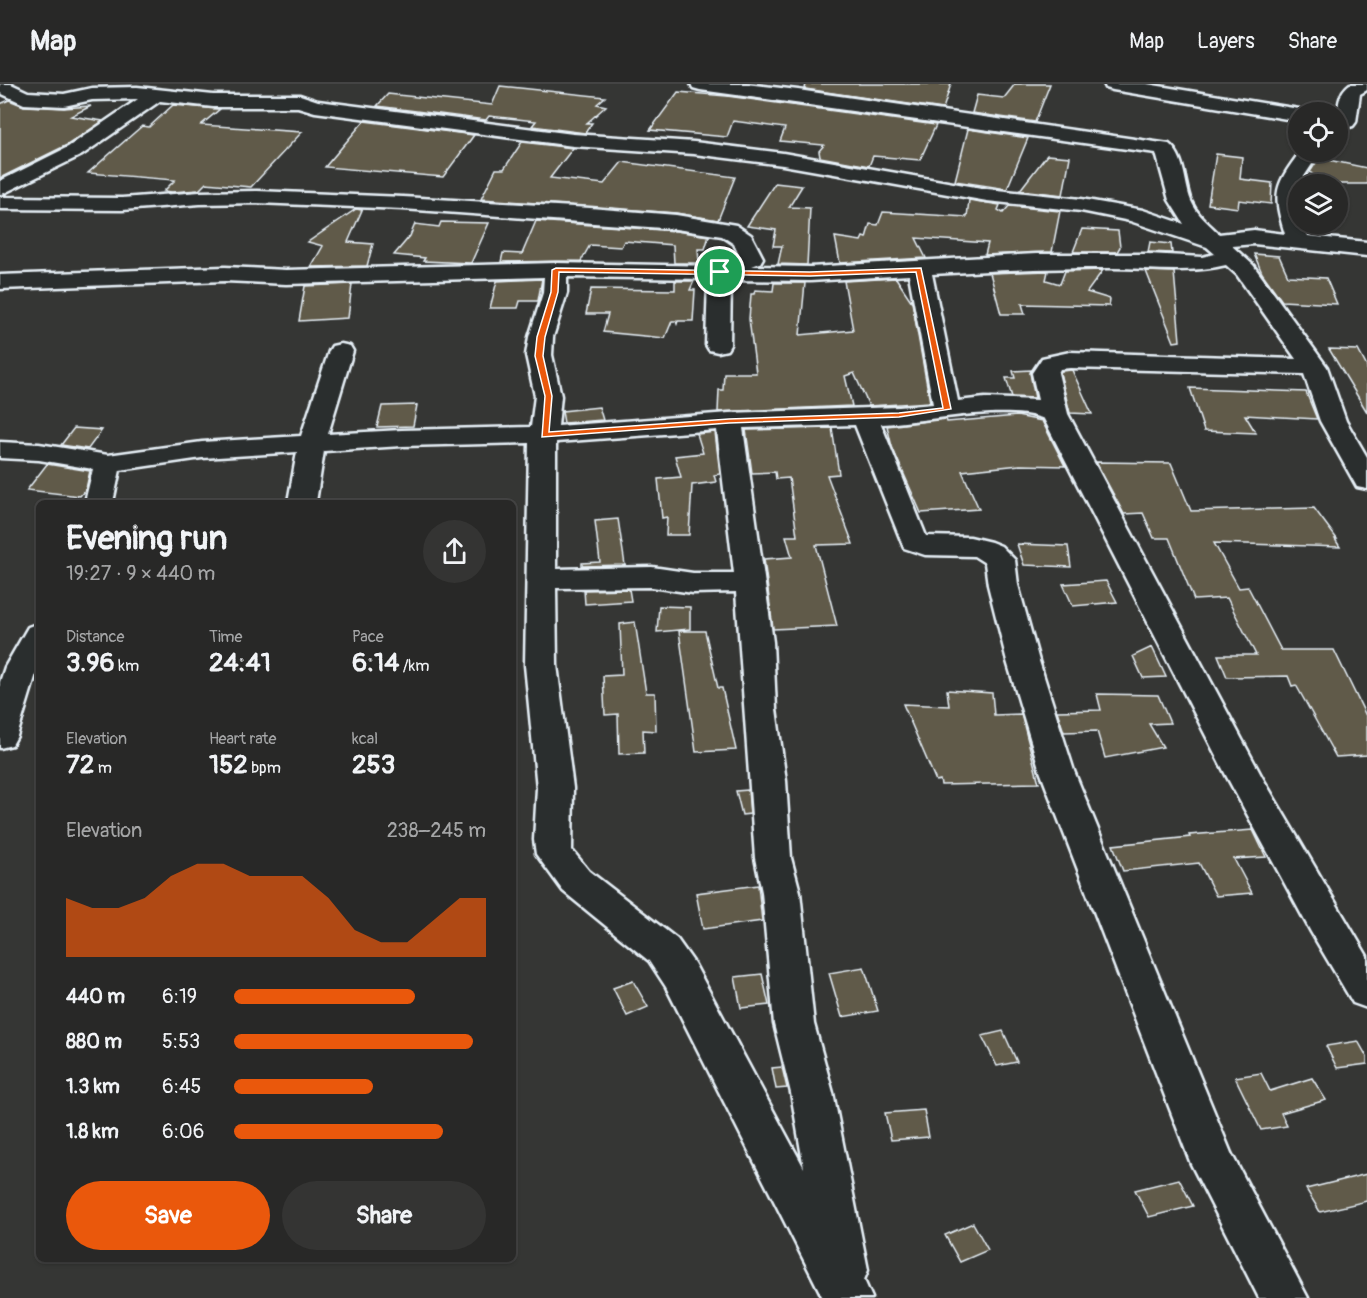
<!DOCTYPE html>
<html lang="en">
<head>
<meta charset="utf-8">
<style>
	body { margin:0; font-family:Pangolin,sans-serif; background:#343433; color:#f1f3f6; height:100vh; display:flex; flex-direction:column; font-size:22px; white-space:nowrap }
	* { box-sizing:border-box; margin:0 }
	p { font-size:20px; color:#a5a6a7 }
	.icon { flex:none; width:33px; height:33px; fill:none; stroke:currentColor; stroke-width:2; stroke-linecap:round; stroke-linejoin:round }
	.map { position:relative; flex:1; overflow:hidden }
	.side { position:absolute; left:36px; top:416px; width:480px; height:762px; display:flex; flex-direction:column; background:#282827; border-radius:9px; box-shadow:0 2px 4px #0004,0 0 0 2px #444 }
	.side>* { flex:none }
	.fabs { position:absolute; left:1288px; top:18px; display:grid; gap:12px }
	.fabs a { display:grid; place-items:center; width:60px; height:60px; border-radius:50%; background:#282827; box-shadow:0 2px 4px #0004,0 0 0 2px #444; font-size:30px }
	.pin { position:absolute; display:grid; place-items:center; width:51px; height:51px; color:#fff; margin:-26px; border:3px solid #fff; border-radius:50%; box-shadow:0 2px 6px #0007 }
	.round { display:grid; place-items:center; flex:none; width:63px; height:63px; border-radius:32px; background:#343433 }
	.headline { display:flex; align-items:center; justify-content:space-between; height:102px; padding:0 30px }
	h1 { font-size:33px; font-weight:700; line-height:45px }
	.stats { display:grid; grid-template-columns:repeat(3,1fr); gap:9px; height:102px; padding:6px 30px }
	.stats div { display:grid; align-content:center }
	.stats b { font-size:26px; font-weight:700 }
	.stats small { font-size:16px; font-weight:400 }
	.stats p { font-size:16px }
	.chart { height:168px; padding:12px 30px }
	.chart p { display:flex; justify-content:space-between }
	.chart svg { width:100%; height:108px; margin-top:6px; fill:#ea580c; opacity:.7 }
	.primary-button { display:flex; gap:12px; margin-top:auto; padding:12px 30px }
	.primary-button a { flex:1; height:69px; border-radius:36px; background:#ea580c; color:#fff; font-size:24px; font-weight:700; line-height:69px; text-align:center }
	.primary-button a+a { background:#343433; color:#f1f3f6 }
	ul { padding:0 30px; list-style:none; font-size:20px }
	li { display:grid; grid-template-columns:96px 72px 1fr; align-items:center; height:45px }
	li i { height:15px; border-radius:8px; background:#ea580c }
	header { display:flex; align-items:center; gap:36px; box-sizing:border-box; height:84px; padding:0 30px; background:#282827; border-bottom:2px solid #444 }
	header strong { font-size:28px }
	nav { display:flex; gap:33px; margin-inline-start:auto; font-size:21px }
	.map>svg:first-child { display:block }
	.building { fill:#615a4a; stroke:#e8f1f8; stroke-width:1.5 }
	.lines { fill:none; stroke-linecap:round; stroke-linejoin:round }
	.minor-casing { stroke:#e8f1f8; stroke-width:5 }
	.minor { fill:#2a2d2e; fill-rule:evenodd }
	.route { fill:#ea580c; stroke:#fff; stroke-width:1.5; fill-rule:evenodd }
</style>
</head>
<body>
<header>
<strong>Map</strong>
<nav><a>Map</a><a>Layers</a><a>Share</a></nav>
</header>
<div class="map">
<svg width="1367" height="1214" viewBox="0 0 1367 1214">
	<rect width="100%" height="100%" fill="#353634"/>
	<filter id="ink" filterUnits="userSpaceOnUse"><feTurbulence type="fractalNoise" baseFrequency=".0167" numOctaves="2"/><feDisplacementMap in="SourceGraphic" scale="12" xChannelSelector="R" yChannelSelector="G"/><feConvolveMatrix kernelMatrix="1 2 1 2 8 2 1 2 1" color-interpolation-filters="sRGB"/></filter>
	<g filter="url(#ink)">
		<path class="building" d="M806,0H951L943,25L805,5Z
			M1015,0H1050L1035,38L972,29L977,11L1004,14Z
			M500,2L605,13L597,20L606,22L587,39H592L585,49L532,42L536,37L489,32L486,36L377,22L388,10L492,21Z
			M678,8L727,12L936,41L920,76L873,72L869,82L820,73L819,67L824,61L780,57L785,44L733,37L727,53L650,46Z
			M9,16L24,22L64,24L91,22L71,32L103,37L67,61L0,94V20Z
			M173,21L220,25L201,41L302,48L251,103L206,99L199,106L172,108L164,107L175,96L88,89L142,42L149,43Z
			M364,37L474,51L443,93L325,83Z
			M968,45L1028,54L1007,105L955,97Z
			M522,58L573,64L550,94L604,100L622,78L735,93L718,136L676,129L481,115L496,85H504Z
			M1216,70L1242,73L1240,95L1272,99L1271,120L1239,116L1238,124L1208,120Z
			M1047,71L1070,73L1063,111L1020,106Z
			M1319,74L1367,84V100H1323L1310,88Z
			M775,99L802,102L789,123L810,124L807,181L778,180L782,162H773L776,146L747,142Z
			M969,116L1000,121L998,126L1003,129L1009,122L1060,127L1052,168L985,171L988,159L916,154L926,174L840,179L835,153L861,157L863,153L866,154L870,140L878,141L883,128L967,133Z
			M356,125L362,126L348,158L373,160L367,182L311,183L323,162L308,158Z
			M536,137L676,147L709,152L705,165H698L699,179H674L673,161L624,157L621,163L590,161L581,177L501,178L503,169L522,170Z
			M441,138L489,139L471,179L423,177L425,174L394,171L410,152L415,140L439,143Z
			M1082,145L1118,147L1120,163L1117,168H1073Z
			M1150,158L1171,160L1172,169L1148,168Z
			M1254,170L1279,172L1288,192L1326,194L1337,220L1282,217L1262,189Z
			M1103,186L1087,208L1110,215L1109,222L1022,220L1025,230H1001L990,189L1048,187L1046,196L1060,200L1065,187Z
			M1146,187L1174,188L1180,257L1174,258Z
			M896,194L912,218L930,318L869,322L854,289L845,292L852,322L718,328L719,306H723L724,289H756L749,235L751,210H754L755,206L773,207L774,199H805L800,251L853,246L844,197Z
			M542,195L538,217H520L518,224H490L497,197Z
			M675,197H694L690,206H695L693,237H678L677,240L676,237H672L665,254L603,248L608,230H586L591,205L675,206Z
			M352,200L348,234L299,237L305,202Z
			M1329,265L1358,266L1367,283V328Z
			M1031,286L1030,289L1035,314L1012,313L1006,294H1015L1013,287Z
			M1072,286L1092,330L1070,329L1060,289L1061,287Z
			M1190,304L1306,308L1317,335L1245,331L1256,349L1204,347Z
			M417,321L413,342L377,343L382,322Z
			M599,323L603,336L564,339L562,327Z
			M1017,332L1042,337L1065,382L1020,381L962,387L979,425L921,429L892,363L887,342L946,335L947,338Z
			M74,344L102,346L88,365L61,361Z
			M832,344L839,390L827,391L853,460L816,461L837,542L773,545L764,475L792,473L786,452H797L789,394L776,395L775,388L752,389L746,346Z
			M715,348L720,390L714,391L716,398L692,401L689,451H666L667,433L662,434L658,395L681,393L675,372L703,369L697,350Z
			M1096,378L1171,379L1191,427L1314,424L1337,455H1335L1340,463L1214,459L1239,504L1248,503L1281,566H1334L1367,634V671L1336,673L1296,601L1292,602L1288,592L1227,593L1218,571H1256L1227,514L1194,516L1169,454H1154L1143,429L1124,430Z
			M47,380L90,387L86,405L80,412L27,406Z
			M618,435L625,481L582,482V479L600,478L595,437Z
			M1017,460L1068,462L1071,483L1024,481Z
			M1106,497L1117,518L1073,522L1063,500Z
			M629,505L631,517L585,520L584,506Z
			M659,522L690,523V545L657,548Z
			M635,538L646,609H655L656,647L643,646L644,669L619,670L618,630L605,631L603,592L622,591L620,540Z
			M679,547H705L718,604H722L736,666L696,668Z
			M1152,563L1166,593L1143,594L1133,572Z
			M947,606L992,609L994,631L1021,630L1039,699L941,701L940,696L936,697L903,620L949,622Z
			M1097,610L1158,611L1170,639L1149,640L1163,663L1105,674L1097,647L1064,648L1057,627L1101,626Z
			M748,706L750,730L742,731L736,707Z
			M1253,746L1266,773L1234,775L1252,809L1216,812L1199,779L1123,787L1113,761L1190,753L1189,751Z
			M758,801L762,837L703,845L696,809Z
			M864,883L878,927L842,933L829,889Z
			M762,890L769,921L741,924L735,893Z
			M633,897L648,923L627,932L613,904Z
			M1003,947L1017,978L997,982L982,952Z
			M1358,957L1367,973V980L1337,984L1326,962Z
			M782,983L787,1004L776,1005L772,984Z
			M1261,989L1270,1007L1312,994L1326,1016L1281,1029L1287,1042L1261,1046L1235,993Z
			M924,1026L929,1053L891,1056L885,1029Z
			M1367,1090V1117L1320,1128L1306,1105Z
			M1179,1095L1193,1122L1149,1133L1135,1106Z
			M973,1139L988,1166L960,1178L945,1151Z"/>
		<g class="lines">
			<defs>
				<path id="minor" d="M0,0H11L28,8L64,10L92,4L137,3L213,11H300L318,17L573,50L694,58L783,69L987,105L1081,115L1143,126L1184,140L1169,116L1156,69L700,6L693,4L691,0H746L798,6L1169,60C1185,72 1184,99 1191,117C1197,131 1209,140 1219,150L1254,146L1285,150C1272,108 1275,102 1300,68H1320L1299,100V140H1303L1308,152L1367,158V172L1254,160L1232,162L1253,181L1327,283L1346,337L1367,373V405L1357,403L1320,337L1304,290L1070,284L1060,285L1058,289L1068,330L1262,693L1367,872V924L1353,919L1311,848L1227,693L1044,335C1008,319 923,338 881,340L926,452L970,453L991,458L1001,462L1015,476L1018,501L1039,577L1074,687L1231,1069L1308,1214H1259L1191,1080L1040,687L1007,577L988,501L985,479L974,472L925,471L904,464L855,341L743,344L773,558L776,625L786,697L791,774L800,808L814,940L833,1009L868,1186L864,1196L872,1214H823L666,903L649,877L563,807L536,770L534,756L537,704L525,581L529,359L402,362L324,367L316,418H288L297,368L202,374L120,386L113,418H85L93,385L39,376L0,374V358L39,360L108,371L202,358L301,352L329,267L332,262L341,260L350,262L353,267L328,350L402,346L531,343L535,312L526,271L529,253L543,209L544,193L286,200L225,197L0,205V191L225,183L286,186L556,179L715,182L739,171L734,160L722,152L676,145L403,125L257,119L200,120L122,126L0,125V113L122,114L200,108L257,107L403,113L590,124L676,131L736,141L751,151L763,174L760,179L752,182L810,183L1036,170H1148L1202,173L1215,170L1207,163L1130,137L1081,127L987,117L783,81L694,70L573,62L315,28L298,23H213L160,17L82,71L0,111V97L68,63L138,15L92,16L64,22L24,20L0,9ZM1226,181L1237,191L1296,275L1070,268L1042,274L1032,289L1038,316L985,314L958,317L932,190C992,186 1051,184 1112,184C1150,184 1189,190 1226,181ZM909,191L933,320L899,323L729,329L558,342L561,312L552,271L553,253L567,209V193L708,195L706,261L709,266L718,268L727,266L730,261L731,196L810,197ZM717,346L734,489H693L652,483L556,485V358ZM652,503L693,509L736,508L755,774L762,808L774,940L791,1009L804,1084L694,879L677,855L589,787L572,766L573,704L557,581L556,504Z
					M1104,0H1147L1299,25L1307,28H1299V37L1113,6L1106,4Z
					M1350,0H1367V6L1360,10L1356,38L1353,42L1346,44L1338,41C1338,26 1337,9 1350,0Z
					M39,539V580L17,652L12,661L0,664V598L5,583L28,543Z"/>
			</defs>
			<use href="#minor" class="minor-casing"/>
			<use href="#minor" class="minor"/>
		</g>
	</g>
	<path class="route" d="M556,184L810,188L921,184L951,325L899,333L729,339L542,353L545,312L535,272L537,253L551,208L552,186ZM559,188L810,192L916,188L943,324L899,329L729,335L549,348L552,312L543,272L545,253L558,208Z"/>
</svg>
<div class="fabs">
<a><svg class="icon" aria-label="locate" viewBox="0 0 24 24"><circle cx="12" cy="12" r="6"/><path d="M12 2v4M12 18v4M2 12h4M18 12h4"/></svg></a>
<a><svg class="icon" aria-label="layers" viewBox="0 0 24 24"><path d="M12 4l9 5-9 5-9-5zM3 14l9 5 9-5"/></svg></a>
</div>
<div class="pin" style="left:720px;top:188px;background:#1e9e55"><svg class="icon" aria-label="arrive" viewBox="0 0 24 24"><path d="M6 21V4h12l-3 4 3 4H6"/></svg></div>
<section class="side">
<div class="headline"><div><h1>Evening run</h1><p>19:27 · 9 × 440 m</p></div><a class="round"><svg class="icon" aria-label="share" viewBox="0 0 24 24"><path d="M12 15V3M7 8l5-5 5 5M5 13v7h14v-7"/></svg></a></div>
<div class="stats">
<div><p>Distance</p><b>3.96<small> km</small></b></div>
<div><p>Time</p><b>24:41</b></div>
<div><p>Pace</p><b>6:14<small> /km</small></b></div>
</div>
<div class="stats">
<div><p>Elevation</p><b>72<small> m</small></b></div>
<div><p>Heart rate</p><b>152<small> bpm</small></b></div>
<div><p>kcal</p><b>253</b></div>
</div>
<div class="chart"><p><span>Elevation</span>238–245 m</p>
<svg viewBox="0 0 160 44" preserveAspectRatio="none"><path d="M0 44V20L10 24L20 24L30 20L40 11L50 6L60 6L70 11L80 11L90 11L100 20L110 33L120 38L130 38L140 29L150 20L160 20V44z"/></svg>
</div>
<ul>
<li><b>440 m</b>6:19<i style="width:72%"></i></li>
<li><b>880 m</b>5:53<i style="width:95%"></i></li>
<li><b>1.3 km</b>6:45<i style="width:55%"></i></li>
<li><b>1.8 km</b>6:06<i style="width:83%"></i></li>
</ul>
<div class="primary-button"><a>Save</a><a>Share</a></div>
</section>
</div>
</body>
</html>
